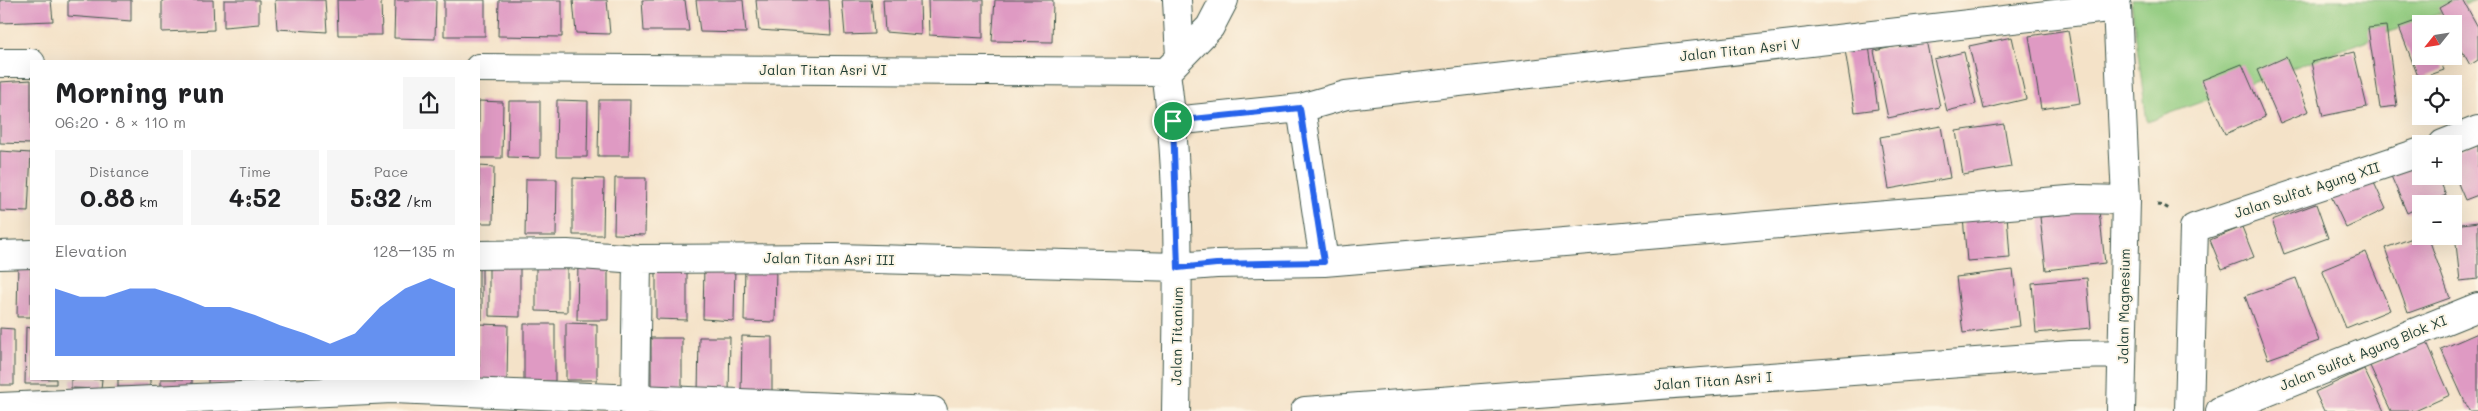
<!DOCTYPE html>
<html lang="en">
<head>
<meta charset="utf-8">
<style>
	body { margin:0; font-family:Mali,sans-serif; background:#f6f6f6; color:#202124; height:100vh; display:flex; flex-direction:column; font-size:19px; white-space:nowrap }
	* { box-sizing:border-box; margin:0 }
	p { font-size:16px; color:#757577 }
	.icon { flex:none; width:28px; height:28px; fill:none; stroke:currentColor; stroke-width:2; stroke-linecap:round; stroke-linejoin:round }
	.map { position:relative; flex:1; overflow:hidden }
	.side { position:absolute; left:30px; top:60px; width:450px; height:320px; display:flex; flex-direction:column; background:#fff; border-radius:0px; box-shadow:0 5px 20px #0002 }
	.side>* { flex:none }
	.needle { width:32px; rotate:240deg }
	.fabs { position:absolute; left:2412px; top:15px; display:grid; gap:10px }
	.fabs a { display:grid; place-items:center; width:50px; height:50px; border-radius:0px; background:#fff; box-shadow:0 5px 20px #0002; font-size:25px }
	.pin { position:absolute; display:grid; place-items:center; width:42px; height:42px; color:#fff; margin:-21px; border:2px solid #fff; border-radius:50%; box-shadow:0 1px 5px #0007 }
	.round { display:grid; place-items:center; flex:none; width:52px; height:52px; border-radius:0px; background:#f6f6f6 }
	.headline { display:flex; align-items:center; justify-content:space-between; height:85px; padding:0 25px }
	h1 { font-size:28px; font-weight:700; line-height:38px }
	.metrics { display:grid; grid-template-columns:repeat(3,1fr); gap:8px; height:85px; padding:5px 25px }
	.metrics div { display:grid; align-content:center; border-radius:0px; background:#f6f6f6; text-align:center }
	.metrics b { font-size:25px; font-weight:700 }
	.metrics small { font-size:14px; font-weight:400 }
	.metrics p { font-size:14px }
	.chart { height:140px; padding:10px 25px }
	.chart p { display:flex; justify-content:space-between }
	.chart svg { width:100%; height:90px; margin-top:5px; fill:#2563eb; opacity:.7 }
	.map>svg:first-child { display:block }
	.green { fill:#91cb7f; stroke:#58845a }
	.building { fill:#df9ac3 }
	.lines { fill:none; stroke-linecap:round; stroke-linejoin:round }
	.minor-casing { stroke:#3f564a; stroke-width:30 }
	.path { stroke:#3f564a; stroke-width:3; stroke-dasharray:4 4; stroke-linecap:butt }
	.minor { stroke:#fff; stroke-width:28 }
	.route-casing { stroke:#fff; stroke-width:10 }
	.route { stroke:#2563eb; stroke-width:6 }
	.labels { text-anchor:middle; stroke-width:4; stroke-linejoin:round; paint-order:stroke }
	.street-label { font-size:14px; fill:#1f3d34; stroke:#fcf5e5 }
</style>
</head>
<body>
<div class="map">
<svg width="2478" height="411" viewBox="0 0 2478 411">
	<rect width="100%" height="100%" fill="#fcf5e5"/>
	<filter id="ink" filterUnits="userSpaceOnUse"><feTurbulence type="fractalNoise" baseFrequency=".02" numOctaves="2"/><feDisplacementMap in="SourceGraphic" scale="10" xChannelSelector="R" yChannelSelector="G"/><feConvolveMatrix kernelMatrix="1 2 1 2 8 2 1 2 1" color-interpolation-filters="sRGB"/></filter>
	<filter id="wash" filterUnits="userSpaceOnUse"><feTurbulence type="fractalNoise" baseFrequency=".0096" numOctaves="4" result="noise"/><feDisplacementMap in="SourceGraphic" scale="20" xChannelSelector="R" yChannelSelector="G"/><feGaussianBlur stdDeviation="1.12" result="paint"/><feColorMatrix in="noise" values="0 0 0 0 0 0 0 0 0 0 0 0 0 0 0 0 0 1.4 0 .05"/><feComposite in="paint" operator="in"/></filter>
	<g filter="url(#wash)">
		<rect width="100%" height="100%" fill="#f4e2c8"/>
		<path class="green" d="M2131,0H2476L2147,122Z"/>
		<g id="blocks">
			<path class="building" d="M0,0H51L53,21L0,23Z
				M68,0H131V21L68,16Z
				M162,0H213L214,30L162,32Z
				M224,0H259V24L224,27Z
				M275,0H325L327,32L277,29Z
				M337,0H381L382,35H338Z
				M395,0H436L435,39L394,38Z
				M444,0H485V36H444Z
				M499,0H562V37L498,36Z
				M573,0H607L610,34L576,33Z
				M642,0H685L689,31H644Z
				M696,0H743L746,33L700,32Z
				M756,0H829L831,35L759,30Z
				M842,0H871L874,34L845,35Z
				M883,0H920L921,35L885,32Z
				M928,0H983V38L929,35Z
				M995,0H1053L1052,42L992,41Z
				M2453,0H2463L2478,27V60L2470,65L2454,36V24H2447L2439,8Z
				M2424,18L2426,24H2421V56H2438L2444,70L2419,79L2399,27Z
				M2386,26L2397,106L2380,108L2368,28Z
				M2068,30L2080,103L2041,109L2029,36Z
				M2012,37L2026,99L1984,109L1969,46Z
				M1926,40L1940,107L1888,118L1874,51Z
				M1869,46L1878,109L1855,112L1845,50Z
				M1964,52L1976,104L1947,111L1934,59Z
				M2354,52L2367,107L2323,116L2311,62Z
				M2286,57L2309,111L2280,123L2257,70Z
				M2242,64L2265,117L2225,134L2202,80Z
				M31,80V144L0,143V82Z
				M557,100L588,101L587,157H556Z
				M599,100H630L629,156H598Z
				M479,101L503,102L502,158H479Z
				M509,101H540V158L508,157Z
				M2004,124L2011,167L1963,175L1956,131Z
				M1941,126L1950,178L1889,189L1880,137Z
				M2478,141V195L2465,200L2454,174V151Z
				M0,151L31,153L28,212L0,211Z
				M2421,155V176H2438L2446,195L2427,204H2421V206L2407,213L2388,169Z
				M479,166L494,167L493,223H479Z
				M2371,176L2386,209L2346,228L2330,194Z
				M573,178L604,179L603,235H573Z
				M615,178H646L645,235L614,234Z
				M526,179H557L556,236H525Z
				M2316,204L2328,238L2284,254L2272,220Z
				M2099,211L2105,263L2046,270L2040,217Z
				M2007,214L2010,258L1967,261L1963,218Z
				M2478,222V279L2460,281L2454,225Z
				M2242,227L2254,257L2222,269L2210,240Z
				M2421,235L2428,236L2450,298L2408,313L2385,248Z
				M2366,252L2390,310L2346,328L2322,270Z
				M536,255L567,256V312L536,311Z
				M18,260H31V317H17Z
				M489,260H520V317L489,316Z
				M479,263L482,264V320H479Z
				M578,263L608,264V320H577Z
				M656,263H687V320L656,319Z
				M704,264H735L734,321L703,319Z
				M745,265L776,266L775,322L744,321Z
				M2013,270L2020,326L1963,333L1956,277Z
				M2087,278L2091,328L2036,333L2032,283Z
				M2296,278L2319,341L2268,359L2245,296Z
				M566,323L597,324V380H566Z
				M479,324L508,325L507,381L476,379H479Z
				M524,324H555V381H524Z
				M26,327L31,328V379H56V384H25Z
				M0,328L14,329V385H0Z
				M2478,333V411H2469L2441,349Z
				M742,336L772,337V393L741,392Z
				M699,337H730L729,394L698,393Z
				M651,338H682V394H651Z
				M2426,340L2450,395L2415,411H2391L2370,366Z
				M2364,369L2384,411H2324L2315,392Z
				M71,379H102L101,389L71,388Z
				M118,379H150V388L118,387Z
				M161,379H192V387H161Z
				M208,379H239V385L208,384Z
				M255,379H286V384H255Z"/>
		</g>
	</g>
	<g filter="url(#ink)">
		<use href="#blocks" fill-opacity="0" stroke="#3f564a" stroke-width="1"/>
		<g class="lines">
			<defs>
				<path id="minor" d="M1177,0L1180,57
					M0,63H31
					M479,68L1166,72
					M1301,108L1324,262
					M1173,121L1301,108L1346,95L2117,7L2126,200L2121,411
					M2443,144L2478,130
					M0,255L31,254
					M479,255L567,254L637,259L836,258L1178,267L1216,264L1324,262L2080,199L2126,200
					M0,407L392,389L933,411
					M635,411L637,259
					M1176,411C1178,298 1181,185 1166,72L1210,27L1224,0
					M1305,411L2071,355L2122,354
					M2189,411L2194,228L2421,152
					M2220,411L2478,307"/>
			</defs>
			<use href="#minor" class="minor-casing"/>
			<path class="path" d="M2157,205L2164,206L2169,209"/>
			<use href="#minor" class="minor"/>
		</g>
	</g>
	<g class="lines" filter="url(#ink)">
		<defs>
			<path id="route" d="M1300,108L1324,262L1216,264L1178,268L1173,121Z"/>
		</defs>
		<use href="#route" class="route-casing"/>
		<use href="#route" class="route"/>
	</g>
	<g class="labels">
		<g class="street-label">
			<text transform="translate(1740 50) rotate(-6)" y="5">Jalan Titan Asri V</text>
			<text x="823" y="75">Jalan Titan Asri VI</text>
			<text transform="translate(2307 190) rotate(-18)" y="5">Jalan Sulfat Agung XII</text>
			<text transform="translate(829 259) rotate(1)" y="5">Jalan Titan Asri III</text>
			<text transform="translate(2124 306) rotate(-89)" y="5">Jalan Magnesium</text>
			<text transform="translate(1177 336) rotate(-89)" y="5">Jalan Titanium</text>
			<text transform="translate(2363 353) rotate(-22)" y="5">Jalan Sulfat Agung Blok XI</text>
			<text transform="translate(1713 381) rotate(-4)" y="5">Jalan Titan Asri I</text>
		</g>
	</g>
</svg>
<div class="fabs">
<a><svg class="needle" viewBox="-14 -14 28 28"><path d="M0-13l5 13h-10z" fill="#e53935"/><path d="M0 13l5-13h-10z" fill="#757577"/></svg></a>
<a><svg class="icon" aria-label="locate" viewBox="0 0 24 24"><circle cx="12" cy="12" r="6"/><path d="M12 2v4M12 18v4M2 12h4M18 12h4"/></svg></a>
<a>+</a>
<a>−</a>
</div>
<div class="pin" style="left:1173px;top:121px;background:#1e9e55"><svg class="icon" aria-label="arrive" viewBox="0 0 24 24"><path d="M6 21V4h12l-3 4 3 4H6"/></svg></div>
<section class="side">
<div class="headline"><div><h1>Morning run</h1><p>06:20 · 8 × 110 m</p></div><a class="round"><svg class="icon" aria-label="share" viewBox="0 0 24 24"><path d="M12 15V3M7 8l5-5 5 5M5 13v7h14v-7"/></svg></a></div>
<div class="metrics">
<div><p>Distance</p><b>0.88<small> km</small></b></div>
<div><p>Time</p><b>4:52</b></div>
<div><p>Pace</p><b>5:32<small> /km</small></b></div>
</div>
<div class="chart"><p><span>Elevation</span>128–135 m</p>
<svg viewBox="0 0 160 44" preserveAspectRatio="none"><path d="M0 44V11L10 15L20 15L30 11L40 11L50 15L60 20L70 20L80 24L90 29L100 33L110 38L120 33L130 20L140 11L150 6L160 11V44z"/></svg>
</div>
</section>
</div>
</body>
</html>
